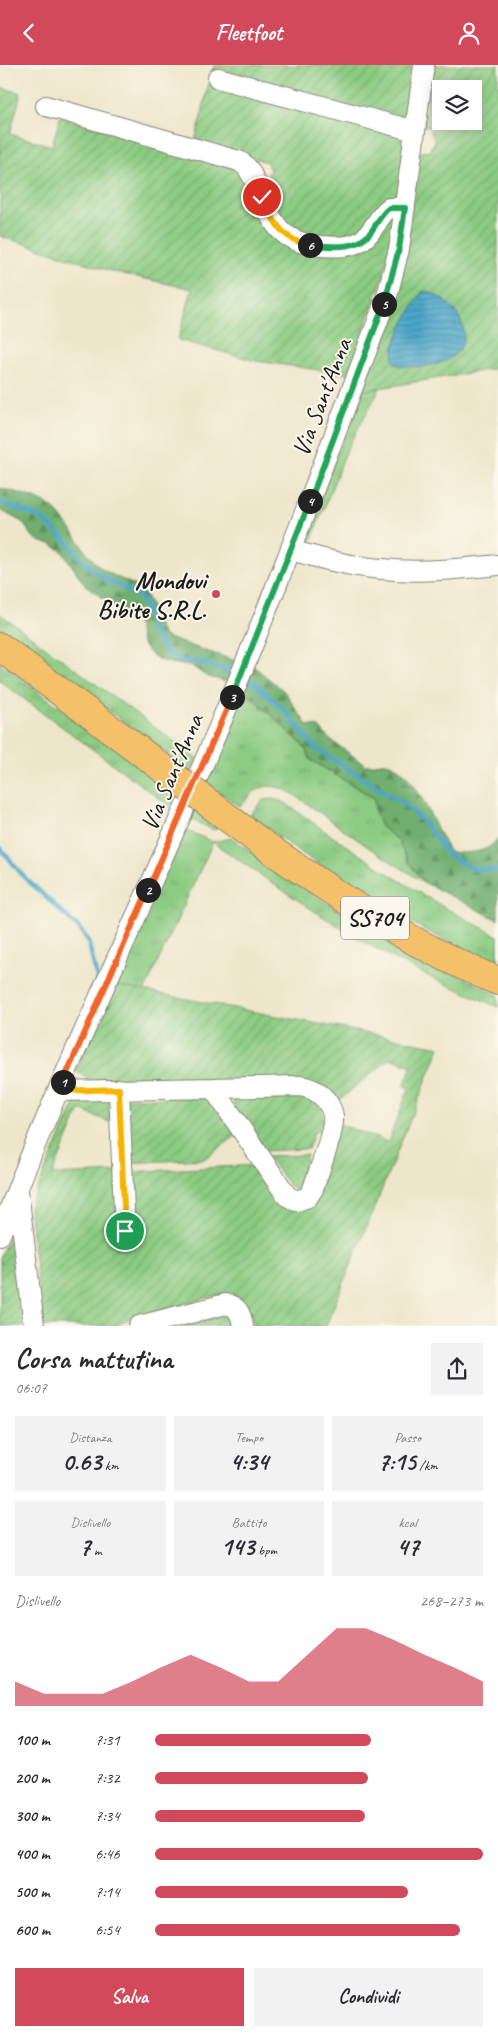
<!DOCTYPE html>
<html lang="it">
<head>
<meta charset="utf-8">
<style>
	body { margin:0; font-family:Caveat,sans-serif; background:#f2f2f3; color:#2b2b33; height:100vh; display:flex; flex-direction:column; font-size:19px; white-space:nowrap }
	* { box-sizing:border-box; margin:0 }
	p { font-size:16px; color:#7c7c81 }
	.icon { flex:none; width:28px; height:28px; fill:none; stroke:currentColor; stroke-width:2; stroke-linecap:round; stroke-linejoin:round }
	.map { position:relative; height:1261px; overflow:hidden }
	.sheet { display:flex; flex-direction:column; background:#fff; flex:1 }
	.sheet>* { flex:none }
	.tools { position:absolute; left:432px; top:15px; display:grid; gap:10px }
	.tools a { display:grid; place-items:center; width:50px; height:50px; border-radius:0px; background:#fff; box-shadow:0 2px 12px #0003; font-size:25px }
	.pin { position:absolute; display:grid; place-items:center; width:42px; height:42px; color:#fff; margin:-21px; border:2px solid #fff; border-radius:50%; box-shadow:0 1px 5px #0007 }
	.km { position:absolute; width:25px; height:25px; margin:-12px; border-radius:50%; background:#222; color:#fff; font-size:14px; line-height:25px; text-align:center }
	.round { display:grid; place-items:center; flex:none; width:52px; height:52px; border-radius:0px; background:#f2f2f3 }
	.headline { display:flex; align-items:center; justify-content:space-between; height:85px; padding:0 15px }
	h1 { font-size:28px; font-weight:800; line-height:38px }
	.stats { display:grid; grid-template-columns:repeat(3,1fr); gap:8px; height:85px; padding:5px 15px }
	.stats div { display:grid; align-content:center; border-radius:0px; background:#f2f2f3; text-align:center }
	.stats b { font-size:25px; font-weight:800 }
	.stats small { font-size:14px; font-weight:400 }
	.stats p { font-size:14px }
	.chart { height:140px; padding:10px 15px }
	.chart p { display:flex; justify-content:space-between }
	.chart svg { width:100%; height:90px; margin-top:5px; fill:#d1495b; opacity:.7 }
	.button { display:flex; gap:10px; margin-top:auto; padding:10px 15px }
	.button a { flex:1; height:58px; border-radius:0px; background:#d1495b; color:#fff; font-size:20px; font-weight:800; line-height:58px; text-align:center }
	.button a+a { background:#f2f2f3; color:#2b2b33 }
	ul { padding:0 15px; list-style:none; font-size:16px }
	li { display:grid; grid-template-columns:80px 60px 1fr; align-items:center; height:38px }
	li i { height:12px; border-radius:6px; background:#d1495b }
	header { display:flex; justify-content:space-between; align-items:center; height:65px; padding:0 15px; background:#d1495b; color:#fff; font-size:22px; font-weight:800 }
	.map>svg:first-child { display:block }
	.grass { fill:url(#grass-tufts); stroke:#54744f }
	.forest { fill:url(#forest-firs); stroke:#466646 }
	.park { fill:url(#park-dots); stroke:#54744f }
	.garden { fill:url(#garden-furrows); stroke:#54744f; fill-rule:evenodd }
	.water { fill:url(#water-rules); stroke:#346173 }
	.lines { fill:none; stroke-linecap:round; stroke-linejoin:round }
	.stream { stroke:#4da6ca; stroke-width:4.5 }
	.minor-casing { stroke:#858173; stroke-width:22 }
	.highway-casing { stroke:#858173; stroke-width:30 }
	.minor { stroke:#fff; stroke-width:20 }
	.highway { stroke:#f4c16b; stroke-width:28 }
	.highway-bridge-casing { stroke:#858173; stroke-width:30; stroke-linecap:butt }
	.highway-bridge { stroke:#f4c16b; stroke-width:28 }
	.split-1-casing { stroke:#fff; stroke-width:10 }
	.split-2-casing { stroke:#fff; stroke-width:10 }
	.split-3-casing { stroke:#fff; stroke-width:10 }
	.split-4-casing { stroke:#fff; stroke-width:10 }
	.split-5-casing { stroke:#fff; stroke-width:10 }
	.split-6-casing { stroke:#fff; stroke-width:10 }
	.split-7-casing { stroke:#fff; stroke-width:10 }
	.split-1 { stroke:#f5b400; stroke-width:6 }
	.split-2 { stroke:#f0652b; stroke-width:6 }
	.split-3 { stroke:#f0652b; stroke-width:6 }
	.split-4 { stroke:#22a559; stroke-width:6 }
	.split-5 { stroke:#22a559; stroke-width:6 }
	.split-6 { stroke:#22a559; stroke-width:6 }
	.split-7 { stroke:#f5b400; stroke-width:6 }
	.poi-dot { fill:#d1495b; stroke:#fbf7ec; stroke-width:2 }
	.labels { text-anchor:middle; stroke-width:4; stroke-linejoin:round; paint-order:stroke }
	.shield { fill:#fbf7ec; stroke:#5f5e5a; stroke-width:1 }
	.shield-label { font-size:24px; font-weight:bold; fill:#1c1c1c }
	.street-label { font-size:25px; fill:#1c1c1c; stroke:#fbf7ec }
	.poi-label { font-size:25px; font-weight:bold; fill:#1c1c1c; stroke:#fbf7ec; text-anchor:end }
</style>
</head>
<body>
<header><svg class="icon" aria-label="back" viewBox="0 0 24 24"><path d="M15 5l-7 7 7 7"/></svg>Fleetfoot<svg class="icon" aria-label="person" viewBox="0 0 24 24"><circle cx="12" cy="8" r="4"/><path d="M4 21q1-7 8-7t8 7"/></svg></header>
<div class="map">
<svg width="498" height="1261" viewBox="0 0 498 1261">
	<defs>
		<pattern id="grass-tufts" width="24" height="20" patternUnits="userSpaceOnUse" patternTransform="scale(1.25)"><rect width="24" height="20" fill="#8bcb82"/><path d="M3 7l-1-3M5 7V3M7 7l1-3M15 17l-1-3M17 17v-4M19 17l1-3" fill="none" stroke="#77ae70"/></pattern>
		<pattern id="forest-firs" width="22" height="20" patternUnits="userSpaceOnUse" patternTransform="scale(1.25)"><rect width="22" height="20" fill="#70af70"/><path d="M5 1l3.5 6h-7zM16 11l3.5 6h-7z" fill="#5b8e5b"/></pattern>
		<pattern id="park-dots" width="8" height="8" patternUnits="userSpaceOnUse" patternTransform="scale(1.25)"><rect width="8" height="8" fill="#8bcb82"/><path d="M2 2h.1M6 6h.1" fill="none" stroke="#77ae70" stroke-width="1.8" stroke-linecap="round"/></pattern>
		<pattern id="garden-furrows" width="10" height="10" patternUnits="userSpaceOnUse" patternTransform="scale(1.25)"><rect width="10" height="10" fill="#8bcb82"/><path d="M-1 1l2-2M0 10L10 0M9 11l2-2" fill="none" stroke="#77ae70"/></pattern>
		<pattern id="water-rules" width="6" height="5" patternUnits="userSpaceOnUse" patternTransform="scale(1.25)"><rect width="6" height="5" fill="#4da6ca"/><path d="M0 2.5h6" fill="none" stroke="#3f86a3"/></pattern>
	</defs>
	<rect width="100%" height="100%" fill="#fbf7ec"/>
	<filter id="ink" filterUnits="userSpaceOnUse"><feTurbulence type="fractalNoise" baseFrequency=".02" numOctaves="2"/><feDisplacementMap in="SourceGraphic" scale="10" xChannelSelector="R" yChannelSelector="G"/><feConvolveMatrix kernelMatrix="1 2 1 2 8 2 1 2 1" color-interpolation-filters="sRGB"/></filter>
	<filter id="wash" filterUnits="userSpaceOnUse"><feTurbulence type="fractalNoise" baseFrequency=".0096" numOctaves="4" result="noise"/><feDisplacementMap in="SourceGraphic" scale="20" xChannelSelector="R" yChannelSelector="G"/><feGaussianBlur stdDeviation="1.12" result="paint"/><feColorMatrix in="noise" values="0 0 0 0 0 0 0 0 0 0 0 0 0 0 0 0 0 1.4 0 .05"/><feComposite in="paint" operator="in"/></filter>
	<g filter="url(#wash)">
		<rect width="100%" height="100%" fill="#eee6ca"/>
		<path class="grass" d="M380,323L347,384L308,484L302,479L362,326Z
			M0,549L197,693L191,707L0,565Z
			M0,598L181,733L175,745L0,616Z
			M242,623L303,680L311,695L374,733L375,746L381,762L398,775L408,797L425,818L368,782L292,728C267,715 256,721 240,742L203,715Z
			M273,734L284,737C353,787 422,833 498,871V897C468,888 439,873 411,857C354,826 302,789 250,750L263,735Z
			M193,742L219,763L214,765L188,753Z
			M183,764L213,777L232,773L279,807L365,863L498,930V942C476,932 454,923 432,913C355,876 283,826 213,777L144,927L113,920Z"/>
		<path class="forest" d="M0,423C18,428 42,432 56,446C72,462 82,485 98,500C111,513 132,515 144,528C154,540 154,558 165,572L239,597L230,618L206,611L193,602L161,596L149,588L141,577L138,561L134,556L118,547L106,535L85,520L62,486L51,479L41,477L33,472L22,457L0,445Z
			M252,600L284,626L307,660L319,662L329,674L366,700C372,700 380,697 386,698C416,703 434,764 450,787C468,788 488,789 498,773V855L425,818L408,797L398,775L381,762L375,746L374,733L311,695L303,680L242,623Z"/>
		<path class="park" d="M307,1090L305,1095L313,1102L307,1121L297,1129L266,1091Z"/>
		<path class="garden" d="M214,0H415L408,57L212,5Z
			M433,0H498V303L362,326L420,87L431,86V81H434L433,68H430V62H423ZM441,24H474V56H441Z
			M209,18L406,70L398,135L359,169L319,174L286,163L262,112L270,107L267,97L195,77Z
			M0,22L21,28L10,69L52,81L60,52L239,105L264,151L331,187L391,150L395,155L384,210L348,309L256,296L178,275L192,224L114,207L0,171Z
			M113,920L440,982L326,1261H254C249,1238 243,1228 217,1230L125,1255L117,1261H43L29,1143L77,1034L109,1033V1057L80,1045L52,1110L118,1107L122,1183L131,1182L127,1107L257,1100L296,1142L339,1059L388,1077L409,1023L404,1021L412,1001L390,993L337,1037L327,1023L93,1016L75,1006Z
			M303,1029L322,1043L324,1065L314,1067L308,1084L263,1086L234,1041L233,1030Z
			M124,1033H208L237,1070L204,1094L127,1098Z
			M8,1172L14,1174L25,1261H0V1193Z
			M222,1251L228,1254L230,1261H180Z"/>
		<path class="water" d="M423,226C432,227 440,232 447,238C455,244 461,253 463,263C471,299 420,307 395,299C386,281 413,242 423,226Z"/>
		<g class="lines">
			<path class="stream" d="M0,437L41,453L65,475L87,500L107,515L139,531L146,542L151,564L166,587L180,595L205,599L235,608
				M244,612L256,619L287,648L315,683L407,741L427,761L447,789L473,804L498,805
				M0,783L25,813L79,863L88,875L98,917"/>
		</g>
	</g>
	<g filter="url(#ink)">
		<g class="lines">
			<defs>
				<path id="minor" d="M218,13L415,66
					M46,41L239,96C248,101 251,108 255,117C272,154 275,177 321,181C335,182 351,183 362,175C374,167 378,151 389,143H405
					M291,485C321,494 351,502 382,504C420,508 460,504 498,500
					M119,1024L125,1171
					M59,1026L213,1023L287,1131L297,1136L308,1132L313,1124C318,1108 335,1066 333,1051C330,1034 316,1023 300,1021L213,1023
					M18,1126L34,1261
					M0,1170C52,1028 119,893 179,755C250,594 312,430 374,266L387,231L399,184L424,0
					M139,1261L226,1239C238,1241 241,1249 243,1261"/>
				<path id="highway" d="M0,582L128,677
					M260,777C336,830 412,881 498,916"/>
			</defs>
			<use href="#minor" class="minor-casing"/>
			<use href="#highway" class="highway-casing"/>
			<use href="#minor" class="minor"/>
			<use href="#highway" class="highway"/>
			<defs>
				<path id="highway-bridge" d="M128,677L260,777"/>
			</defs>
			<use href="#highway-bridge" class="highway-bridge-casing"/>
			<use href="#highway-bridge" class="highway-bridge"/>
		</g>
	</g>
	<g class="lines" filter="url(#ink)">
		<defs>
			<path id="split-1" d="M63,1017L59,1026L119,1024L125,1166"/>
			<path id="split-2" d="M63,1017L148,825"/>
			<path id="split-3" d="M148,825L232,632"/>
			<path id="split-4" d="M232,632L310,436"/>
			<path id="split-5" d="M310,436L384,239"/>
			<path id="split-6" d="M310,180C329,181 357,186 370,168C377,159 380,150 389,143H405L399,184L384,239"/>
			<path id="split-7" d="M262,132C273,155 282,176 310,180"/>
		</defs>
		<use href="#split-1" class="split-1-casing"/>
		<use href="#split-2" class="split-2-casing"/>
		<use href="#split-3" class="split-3-casing"/>
		<use href="#split-4" class="split-4-casing"/>
		<use href="#split-5" class="split-5-casing"/>
		<use href="#split-6" class="split-6-casing"/>
		<use href="#split-7" class="split-7-casing"/>
		<use href="#split-1" class="split-1"/>
		<use href="#split-2" class="split-2"/>
		<use href="#split-3" class="split-3"/>
		<use href="#split-4" class="split-4"/>
		<use href="#split-5" class="split-5"/>
		<use href="#split-6" class="split-6"/>
		<use href="#split-7" class="split-7"/>
	</g>
	<circle class="poi-dot" cx="216" cy="529" r="5"/>
	<g class="labels">
		<rect class="shield" x="341" y="831.5" width="68" height="43" rx="4"/>
		<g class="shield-label">
			<text x="375" y="861">SS704</text>
		</g>
		<g class="street-label">
			<text transform="translate(321 332) rotate(-69)" y="9">Via Sant'Anna</text>
			<text transform="translate(171 707) rotate(-67)" y="9">Via Sant'Anna</text>
		</g>
		<g class="poi-label">
			<text x="206" y="524">Mondovi<tspan x="206" dy="29">Bibite S.R.L.</tspan></text>
		</g>
	</g>
</svg>
<div class="tools">
<a><svg class="icon" aria-label="layers" viewBox="0 0 24 24"><path d="M12 4l9 5-9 5-9-5zM3 14l9 5 9-5"/></svg></a>
</div>
<div class="pin" style="left:125px;top:1166px;background:#1e9e55"><svg class="icon" aria-label="arrive" viewBox="0 0 24 24"><path d="M6 21V4h12l-3 4 3 4H6"/></svg></div>
<div class="pin" style="left:262px;top:132px;background:#d93025"><svg class="icon" aria-label="check" viewBox="0 0 24 24"><path d="M5 12l5 5 9-10"/></svg></div>
<b class="km" style="left:63px;top:1017px">1</b>
<b class="km" style="left:148px;top:825px">2</b>
<b class="km" style="left:232px;top:632px">3</b>
<b class="km" style="left:310px;top:436px">4</b>
<b class="km" style="left:384px;top:239px">5</b>
<b class="km" style="left:310px;top:180px">6</b>
</div>
<section class="sheet">
<div class="headline"><div><h1>Corsa mattutina</h1><p>06:07</p></div><a class="round"><svg class="icon" aria-label="share" viewBox="0 0 24 24"><path d="M12 15V3M7 8l5-5 5 5M5 13v7h14v-7"/></svg></a></div>
<div class="stats">
<div><p>Distanza</p><b>0.63<small> km</small></b></div>
<div><p>Tempo</p><b>4:34</b></div>
<div><p>Passo</p><b>7:15<small> /km</small></b></div>
</div>
<div class="stats">
<div><p>Dislivello</p><b>7<small> m</small></b></div>
<div><p>Battito</p><b>143<small> bpm</small></b></div>
<div><p>kcal</p><b>47</b></div>
</div>
<div class="chart"><p><span>Dislivello</span>268–273 m</p>
<svg viewBox="0 0 160 44" preserveAspectRatio="none"><path d="M0 44V32L10 38L20 38L30 38L40 32L50 25L60 19L70 25L80 32L90 32L100 19L110 6L120 6L130 12L140 19L150 25L160 32V44z"/></svg>
</div>
<ul>
<li><b>100 m</b>7:31<i style="width:66%"></i></li>
<li><b>200 m</b>7:32<i style="width:65%"></i></li>
<li><b>300 m</b>7:34<i style="width:64%"></i></li>
<li><b>400 m</b>6:46<i style="width:100%"></i></li>
<li><b>500 m</b>7:14<i style="width:77%"></i></li>
<li><b>600 m</b>6:54<i style="width:93%"></i></li>
</ul>
<div class="button"><a>Salva</a><a>Condividi</a></div>
</section>
</body>
</html>
